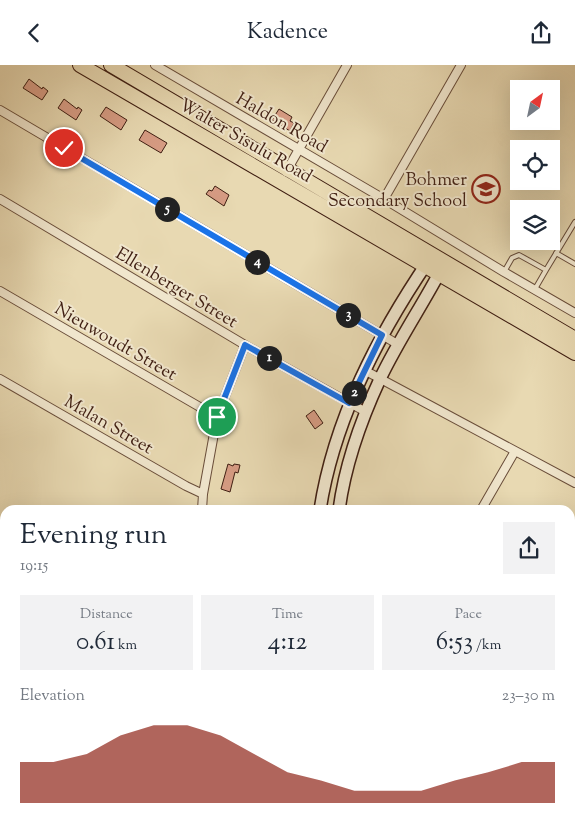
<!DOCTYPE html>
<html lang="en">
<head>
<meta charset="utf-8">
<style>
	body { margin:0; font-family:"Sorts Mill Goudy",serif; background:#f2f2f3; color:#1f2937; height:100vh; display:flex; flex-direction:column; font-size:19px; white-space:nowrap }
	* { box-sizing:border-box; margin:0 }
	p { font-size:16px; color:#747a83 }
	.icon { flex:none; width:28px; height:28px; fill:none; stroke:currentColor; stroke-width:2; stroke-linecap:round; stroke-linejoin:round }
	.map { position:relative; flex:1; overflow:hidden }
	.panel { position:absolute; left:0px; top:440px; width:575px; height:320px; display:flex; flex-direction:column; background:#fff; border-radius:15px 15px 0 0; box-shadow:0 5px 20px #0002 }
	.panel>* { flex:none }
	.needle { width:32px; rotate:33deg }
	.buttons { position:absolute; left:510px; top:15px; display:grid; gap:10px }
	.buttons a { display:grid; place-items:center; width:50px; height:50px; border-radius:0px; background:#fff; box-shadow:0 5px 20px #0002; font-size:25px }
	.pin { position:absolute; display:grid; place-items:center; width:42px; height:42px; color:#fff; margin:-21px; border:2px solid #fff; border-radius:50%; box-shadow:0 1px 5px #0007 }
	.km { position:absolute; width:25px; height:25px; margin:-12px; border-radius:50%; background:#222; color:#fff; font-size:14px; line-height:25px; text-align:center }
	.round { display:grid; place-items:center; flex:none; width:52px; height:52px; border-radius:0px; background:#f2f2f3 }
	.head { display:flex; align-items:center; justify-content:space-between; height:85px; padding:0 20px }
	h1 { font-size:28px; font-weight:600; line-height:38px }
	.metrics { display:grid; grid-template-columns:repeat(3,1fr); gap:8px; height:85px; padding:5px 20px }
	.metrics div { display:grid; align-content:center; border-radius:0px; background:#f2f2f3; text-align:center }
	.metrics b { font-size:25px; font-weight:600 }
	.metrics small { font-size:14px; font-weight:400 }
	.metrics p { font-size:14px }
	.chart { height:140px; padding:10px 20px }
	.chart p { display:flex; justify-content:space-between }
	.chart svg { width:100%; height:90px; margin-top:5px; fill:#8f2418; opacity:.7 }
	header { display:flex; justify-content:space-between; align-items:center; height:65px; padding:0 20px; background:#fff; font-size:22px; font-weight:600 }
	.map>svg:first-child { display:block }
	.building { fill:#d79c84; stroke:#3f1e12 }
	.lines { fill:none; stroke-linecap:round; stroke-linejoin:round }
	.lane-casing { stroke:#694d3a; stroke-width:6 }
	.street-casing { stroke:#694d3a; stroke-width:10 }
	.secondary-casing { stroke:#3f1e12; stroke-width:14 }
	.highway-casing { stroke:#3f1e12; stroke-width:16 }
	.lane { stroke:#f0e6cd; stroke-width:4 }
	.street { stroke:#f0e6cd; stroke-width:8 }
	.secondary { stroke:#f0e6cd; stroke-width:11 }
	.highway { stroke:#e8d9b2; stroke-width:14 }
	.route-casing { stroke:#fff; stroke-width:10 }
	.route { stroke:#1a73e8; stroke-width:6 }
	.labels { text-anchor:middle; stroke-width:4; stroke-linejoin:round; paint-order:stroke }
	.street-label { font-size:18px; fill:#3f1e12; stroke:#f0e6cd }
	.poi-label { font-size:18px; fill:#3f1e12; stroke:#f0e6cd; text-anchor:end }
</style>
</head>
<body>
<header><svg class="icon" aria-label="back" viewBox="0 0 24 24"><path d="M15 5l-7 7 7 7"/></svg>Kadence<svg class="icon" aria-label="share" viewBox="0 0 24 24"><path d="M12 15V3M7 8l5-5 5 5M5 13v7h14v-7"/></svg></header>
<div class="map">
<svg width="575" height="760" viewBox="0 0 575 760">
	<rect width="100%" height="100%" fill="#e8d9b2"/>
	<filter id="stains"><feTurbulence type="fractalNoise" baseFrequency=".004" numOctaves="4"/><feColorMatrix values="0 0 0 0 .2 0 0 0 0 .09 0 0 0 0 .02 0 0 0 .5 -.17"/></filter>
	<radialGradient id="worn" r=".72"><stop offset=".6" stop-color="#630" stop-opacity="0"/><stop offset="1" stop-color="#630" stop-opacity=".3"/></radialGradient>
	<path class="building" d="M29,14L42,24L43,22L48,26L42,35L23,23Z
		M64,34L77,44L78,42L82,45L76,55L58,43Z
		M106,42L127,55L121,65L100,51Z
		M279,44L292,52L290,56L294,58L290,66L272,55Z
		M145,65L167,78L161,88L139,75Z
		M215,121L229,130L224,141L206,129L209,125L212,126Z
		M314,345L323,358L315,364L306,351Z
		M228,399L233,401L234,399L240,400L238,408L235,407L230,427L221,424Z
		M0,683L5,686V696L0,693Z
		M519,755H546L554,760H527Z"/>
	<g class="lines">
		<defs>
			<path id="lane" d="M556,188L575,199
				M504,207L512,193L519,190L546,205L575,157
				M535,224L546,205"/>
			<path id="street" d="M155,0L384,134L504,207L575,248
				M0,45L399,280
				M286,107L347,0
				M0,134L245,280L366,347
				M384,134L461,0
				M0,226L217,352
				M364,305L575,418
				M0,314L186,421L203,429
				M202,445L203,429L217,352L245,280
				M481,445L515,386
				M0,490L5,493
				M570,549L575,540
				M0,556L5,548
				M403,760L411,755"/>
			<path id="secondary" d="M320,445C334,354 378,270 429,195
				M339,445C345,400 361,355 380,314C398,276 422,241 442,203
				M0,630L5,633
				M0,651L5,654
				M367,755L370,760
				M389,755L392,760"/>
			<path id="highway" d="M80,0L575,288
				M111,0L575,274"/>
		</defs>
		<use href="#lane" class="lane-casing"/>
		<use href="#street" class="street-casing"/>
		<use href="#secondary" class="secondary-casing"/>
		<use href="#highway" class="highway-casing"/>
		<use href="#lane" class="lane"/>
		<use href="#street" class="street"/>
		<use href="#secondary" class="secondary"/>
		<use href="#highway" class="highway"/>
	</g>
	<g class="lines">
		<defs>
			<path id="route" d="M64,83L382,270L349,338L245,280L217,352"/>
		</defs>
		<use href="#route" class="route-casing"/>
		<use href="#route" class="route"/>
	</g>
	<defs>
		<symbol id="school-ring" viewBox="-11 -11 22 22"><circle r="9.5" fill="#f0e6cd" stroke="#8f2418" stroke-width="1.5"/><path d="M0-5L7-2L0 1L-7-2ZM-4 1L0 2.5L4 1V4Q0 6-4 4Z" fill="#8f2418"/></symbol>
	</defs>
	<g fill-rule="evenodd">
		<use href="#school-ring" x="470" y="108" width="32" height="32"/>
	</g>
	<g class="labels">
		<g class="street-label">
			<text transform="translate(282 57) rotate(30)" y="6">Haldon Road</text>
			<text transform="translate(246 75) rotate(30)" y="6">Walter Sisulu Road</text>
			<text transform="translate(177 222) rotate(31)" y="6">Ellenberger Street</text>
			<text transform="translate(116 276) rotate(30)" y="6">Nieuwoudt Street</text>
			<text transform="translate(109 359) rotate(30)" y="6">Malan Street</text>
		</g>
		<g class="poi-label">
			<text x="467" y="120">Bohmer<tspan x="467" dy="21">Secondary School</tspan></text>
		</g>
	</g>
	<rect width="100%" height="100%" filter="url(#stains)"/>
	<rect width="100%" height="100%" fill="url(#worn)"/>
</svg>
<div class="buttons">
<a><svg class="needle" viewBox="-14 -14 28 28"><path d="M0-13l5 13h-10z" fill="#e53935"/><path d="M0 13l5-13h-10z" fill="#747a83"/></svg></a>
<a><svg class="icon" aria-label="locate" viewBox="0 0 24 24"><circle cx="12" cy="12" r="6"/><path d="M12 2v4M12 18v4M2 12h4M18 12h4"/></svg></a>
<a><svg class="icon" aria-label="layers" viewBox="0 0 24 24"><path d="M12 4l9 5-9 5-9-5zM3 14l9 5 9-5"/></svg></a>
</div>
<div class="pin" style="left:217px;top:352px;background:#1e9e55"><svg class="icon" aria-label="arrive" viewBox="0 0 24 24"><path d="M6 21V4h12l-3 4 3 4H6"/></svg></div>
<div class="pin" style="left:64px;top:83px;background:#d93025"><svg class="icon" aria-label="check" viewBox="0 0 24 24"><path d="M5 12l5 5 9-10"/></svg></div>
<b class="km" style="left:269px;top:293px">1</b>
<b class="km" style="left:354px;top:328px">2</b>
<b class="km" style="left:348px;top:250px">3</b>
<b class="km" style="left:257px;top:197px">4</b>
<b class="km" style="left:167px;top:144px">5</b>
<section class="panel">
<div class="head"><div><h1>Evening run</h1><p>19:15</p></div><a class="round"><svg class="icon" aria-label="share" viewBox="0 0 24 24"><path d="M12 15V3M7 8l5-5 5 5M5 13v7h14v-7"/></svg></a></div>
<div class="metrics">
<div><p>Distance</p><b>0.61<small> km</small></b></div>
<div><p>Time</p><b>4:12</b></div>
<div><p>Pace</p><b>6:53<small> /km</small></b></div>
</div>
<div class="chart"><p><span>Elevation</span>23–30 m</p>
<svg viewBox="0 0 160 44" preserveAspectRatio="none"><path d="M0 44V24L10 24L20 20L30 11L40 6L50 6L60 11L70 20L80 29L90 33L100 38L110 38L120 38L130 33L140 29L150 24L160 24V44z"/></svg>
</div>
</section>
</div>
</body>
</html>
